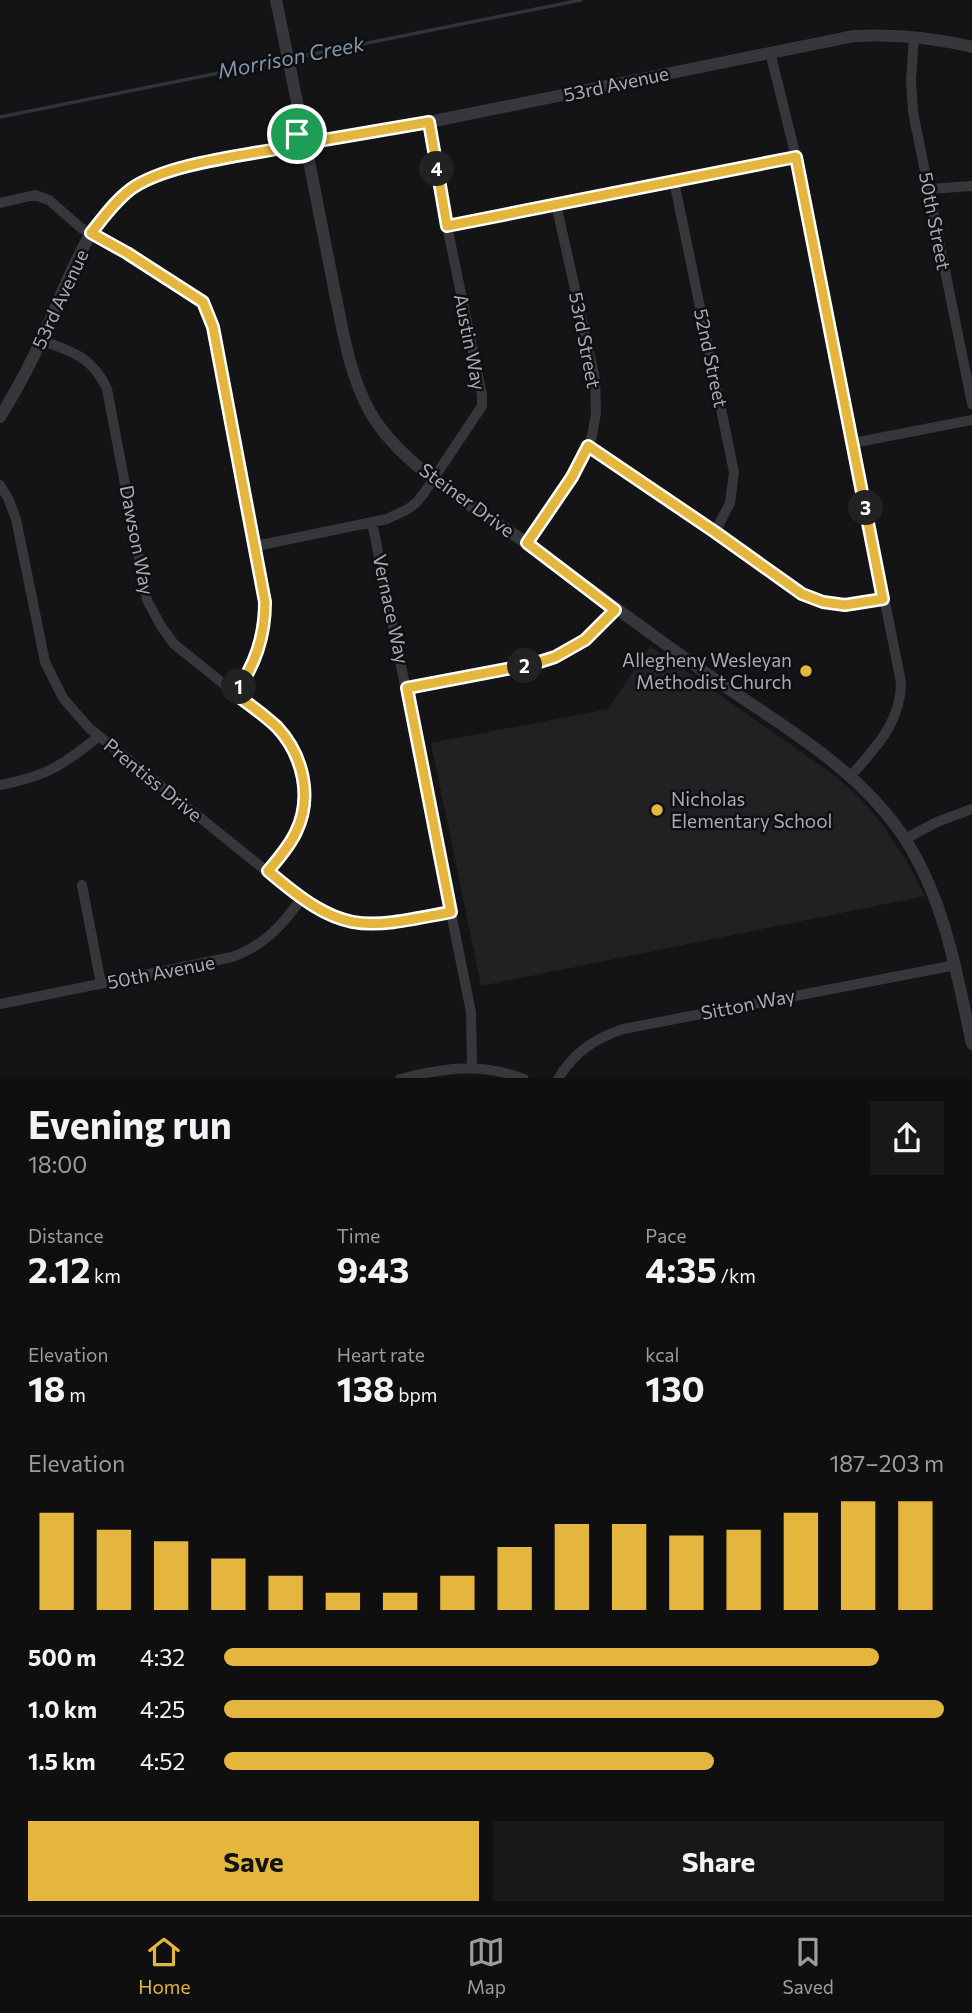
<!DOCTYPE html>
<html lang="en">
<head>
<meta charset="utf-8">
<style>
	body { margin:0; font-family:Commissioner,sans-serif; background:#181819; color:#f1f3f6; height:100vh; display:flex; flex-direction:column; font-size:26px; white-space:nowrap }
	* { box-sizing:border-box; margin:0 }
	p { font-size:23px; color:#9b9c9f }
	.icon { flex:none; width:38px; height:38px; fill:none; stroke:currentColor; stroke-width:2; stroke-linecap:round; stroke-linejoin:round }
	.map { position:relative; height:1078px; overflow:hidden }
	.details { display:flex; flex-direction:column; background:#0f0f10; flex:1 }
	.details>* { flex:none }
	.pin { position:absolute; display:grid; place-items:center; width:60px; height:60px; color:#fff; margin:-30px; border:4px solid #fff; border-radius:50%; box-shadow:0 2px 7px #0007 }
	.km { position:absolute; width:35px; height:35px; margin:-18px; border-radius:50%; background:#222; color:#fff; font-size:19px; line-height:35px; text-align:center }
	.round { display:grid; place-items:center; flex:none; width:74px; height:74px; border-radius:0px; background:#181819 }
	.head { display:flex; align-items:center; justify-content:space-between; height:119px; padding:0 28px }
	h1 { font-size:38px; font-weight:700; line-height:52px }
	.stats { display:grid; grid-template-columns:repeat(3,1fr); gap:10px; height:119px; padding:7px 28px }
	.stats div { display:grid; align-content:center }
	.stats b { font-size:35px; font-weight:700 }
	.stats small { font-size:19px; font-weight:400 }
	.stats p { font-size:19px }
	.chart { height:196px; padding:14px 28px }
	.chart p { display:flex; justify-content:space-between }
	.chart svg { width:100%; height:126px; margin-top:7px; stroke:#e5b63d; stroke-width:6 }
	.cta { display:flex; gap:14px; margin-top:auto; padding:14px 28px }
	.cta a { flex:1; height:80px; border-radius:0px; background:#e5b63d; color:#111; font-size:28px; font-weight:700; line-height:80px; text-align:center }
	.cta a+a { background:#181819; color:#f1f3f6 }
	ul { padding:0 28px; list-style:none; font-size:23px }
	li { display:grid; grid-template-columns:112px 84px 1fr; align-items:center; height:52px }
	li i { height:18px; border-radius:9px; background:#e5b63d }
	.tab-bar { display:flex; justify-content:space-around; align-items:center; height:98px; border-top:2px solid #2f2f30; background:#0f0f10; font-size:19px; color:#9b9c9f }
	.tab-bar a { display:grid; justify-items:center; gap:4px }
	.tab-bar .on { color:#e5b63d }
	.map>svg:first-child { display:block }
	.built { fill:#212023 }
	.lines { fill:none; stroke-linecap:round; stroke-linejoin:round }
	.stream { stroke:#2d343b; stroke-width:3.5 }
	.minor { stroke:#36363b; stroke-width:10 }
	.tertiary { stroke:#36363b; stroke-width:12 }
	.route-casing { stroke:#fff; stroke-width:14 }
	.route { stroke:#e5b63d; stroke-width:9 }
	.poi-dot { fill:#e5b63d; stroke:#0f0f11; stroke-width:2.5 }
	.labels { text-anchor:middle; stroke-width:5; stroke-linejoin:round; paint-order:stroke }
	.street-label { font-size:19px; fill:#a7abb5; stroke:#0f0f11 }
	.poi-label { font-size:19px; fill:#a7abb5; stroke:#0f0f11; text-anchor:end }
	.water-label { font-size:21px; font-style:italic; fill:#8096ae; stroke:#0f0f11 }
</style>
</head>
<body>
<div class="map">
<svg width="972" height="1079" viewBox="0 0 972 1079">
	<rect width="100%" height="100%" fill="#141416"/>
	<path class="built" d="M650,646L834,775L857,795L883,825L907,862L925,896L481,986L431,743L608,709Z"/>
	<g class="lines">
		<path class="stream" d="M0,117L581,0"/>
		<path class="minor" d="M914,37L911,80L913,112L972,404
			M770,52L796,157L901,682C901,723 875,748 850,777
			M674,181L734,472L730,503L715,532
			M929,189L972,186
			M0,203L35,195L49,200L81,228L127,253L203,302L213,327L265,602C266,637 255,665 235,693
			M447,226L796,157
			M41,340C73,352 92,357 107,389L147,600L161,626L174,644L271,722C299,751 315,792 297,831C290,846 278,858 268,871
			M853,443L972,420
			M588,446L715,532L802,595L823,602L845,605L883,599
			M0,485L8,498L16,519L45,662L63,698L89,728L301,899C361,936 386,924 451,912
			M372,522L471,1012L472,1067
			M527,543L584,457L592,436L596,413L595,379L556,204
			M256,546L387,519L408,509L417,502L424,493L482,406V395L447,226L429,122
			M407,688L533,664L555,657L585,640L615,610
			M0,785C47,776 62,766 99,736
			M905,839L937,822L972,809
			M82,885L101,984
			M0,1004L232,957C263,946 282,926 301,899
			M400,1079C443,1068 482,1062 524,1079
			M558,1079C573,1053 595,1038 623,1029L956,965"/>
		<path class="tertiary" d="M276,0L303,131
			M318,141L429,122L854,36C894,34 933,37 972,47
			M308,156C317,200 325,244 334,288C343,331 349,374 370,412C401,466 472,505 522,540C583,583 642,628 703,671C773,721 857,765 905,839C945,901 957,974 972,1044
			M0,417C17,390 32,361 45,332C66,286 89,215 133,187C172,163 248,155 293,146"/>
	</g>
	<g class="lines">
		<defs>
			<path id="route" d="M429,122L447,226L796,157L883,599L845,605L823,602L802,594L715,532L588,446L572,477L527,543L615,610L585,640L555,657L533,664L407,688L451,912C359,930 342,934 268,871C278,859 289,847 296,832C313,797 303,755 277,727C264,715 249,704 235,694C255,665 265,637 265,602L213,327L203,302L127,253L91,233C103,218 115,201 131,189C167,163 249,155 293,146L295,137L303,131L315,135L318,141Z"/>
		</defs>
		<use href="#route" class="route-casing"/>
		<use href="#route" class="route"/>
	</g>
	<g class="poi-dot">
		<circle cx="806" cy="671" r="7"/>
		<circle cx="657" cy="810" r="7"/>
	</g>
	<g class="labels">
		<g class="street-label">
			<text transform="translate(616 84) rotate(-12)" y="7">53rd Avenue</text>
			<text transform="translate(935 221) rotate(79)" y="7">50th Street</text>
			<text transform="translate(60 299) rotate(-65)" y="7">53rd Avenue</text>
			<text transform="translate(585 340) rotate(79)" y="7">53rd Street</text>
			<text transform="translate(470 342) rotate(79)" y="7">Austin Way</text>
			<text transform="translate(711 358) rotate(78)" y="7">52nd Street</text>
			<text transform="translate(467 500) rotate(36)" y="7">Steiner Drive</text>
			<text transform="translate(137 540) rotate(79)" y="7">Dawson Way</text>
			<text transform="translate(391 609) rotate(78)" y="7">Vernace Way</text>
			<text transform="translate(153 780) rotate(39)" y="7">Prentiss Drive</text>
			<text transform="translate(161 972) rotate(-11)" y="7">50th Avenue</text>
			<text transform="translate(748 1004) rotate(-11)" y="7">Sitton Way</text>
		</g>
		<g class="poi-label">
			<text x="792" y="667">Allegheny Wesleyan<tspan x="792" dy="22">Methodist Church</tspan></text>
			<text x="671" y="806" text-anchor="start">Nicholas<tspan x="671" dy="22">Elementary School</tspan></text>
		</g>
		<g class="water-label">
			<text transform="translate(291 58) rotate(-11)" y="7">Morrison Creek</text>
		</g>
	</g>
</svg>
<div class="pin" style="left:297px;top:134px;background:#1e9e55"><svg class="icon" aria-label="arrive" viewBox="0 0 24 24"><path d="M6 21V4h12l-3 4 3 4H6"/></svg></div>
<b class="km" style="left:239px;top:687px">1</b>
<b class="km" style="left:525px;top:666px">2</b>
<b class="km" style="left:866px;top:508px">3</b>
<b class="km" style="left:437px;top:169px">4</b>
</div>
<section class="details">
<div class="head"><div><h1>Evening run</h1><p>18:00</p></div><a class="round"><svg class="icon" aria-label="share" viewBox="0 0 24 24"><path d="M12 15V3M7 8l5-5 5 5M5 13v7h14v-7"/></svg></a></div>
<div class="stats">
<div><p>Distance</p><b>2.12<small> km</small></b></div>
<div><p>Time</p><b>9:43</b></div>
<div><p>Pace</p><b>4:35<small> /km</small></b></div>
</div>
<div class="stats">
<div><p>Elevation</p><b>18<small> m</small></b></div>
<div><p>Heart rate</p><b>138<small> bpm</small></b></div>
<div><p>kcal</p><b>130</b></div>
</div>
<div class="chart"><p><span>Elevation</span>187–203 m</p>
<svg viewBox="0 0 160 44" preserveAspectRatio="none"><path d="M5 44V10M15 44V16M25 44V20M35 44V26M45 44V32M55 44V38M65 44V38M75 44V32M85 44V22M95 44V14M105 44V14M115 44V18M125 44V16M135 44V10M145 44V6M155 44V6"/></svg>
</div>
<ul>
<li><b>500 m</b>4:32<i style="width:91%"></i></li>
<li><b>1.0 km</b>4:25<i style="width:100%"></i></li>
<li><b>1.5 km</b>4:52<i style="width:68%"></i></li>
</ul>
<div class="cta"><a>Save</a><a>Share</a></div>
</section>
<nav class="tab-bar">
<a class="on"><svg class="icon" aria-label="home" viewBox="0 0 24 24"><path d="M3 11l9-7 9 7M6 9v11h12V9"/></svg>Home</a>
<a><svg class="icon" aria-label="map" viewBox="0 0 24 24"><path d="M3 6l6-2 6 2 6-2v14l-6 2-6-2-6 2zM9 4v14M15 6v14"/></svg>Map</a>
<a><svg class="icon" aria-label="saved" viewBox="0 0 24 24"><path d="M7 4h10v16l-5-4-5 4z"/></svg>Saved</a>
</nav>
</body>
</html>
